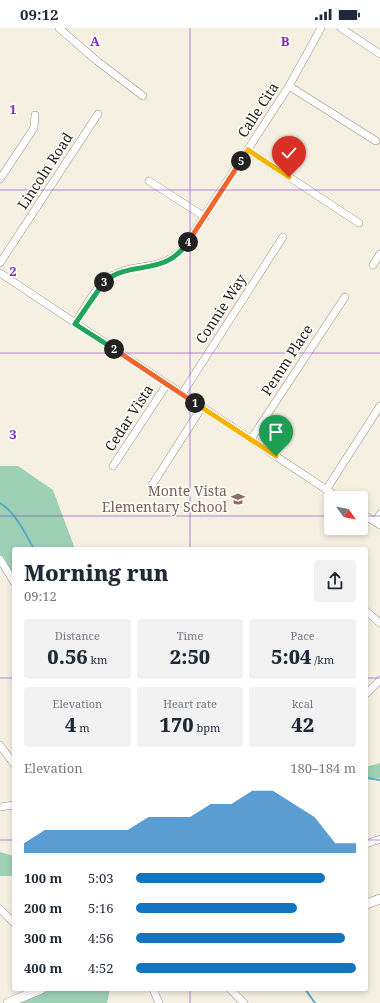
<!DOCTYPE html>
<html lang="en">
<head>
<meta charset="utf-8">
<style>
	body { margin:0; font-family:"Noto Serif",serif; background:#f2f2f3; color:#1f2937; height:100vh; display:flex; flex-direction:column; font-size:15px; white-space:nowrap }
	* { box-sizing:border-box; margin:0 }
	p { font-size:13px; color:#747a83 }
	.icon { flex:none; width:22px; height:22px; fill:none; stroke:currentColor; stroke-width:2; stroke-linecap:round; stroke-linejoin:round }
	.map { position:relative; flex:1; overflow:hidden }
	.drawer { position:absolute; left:12px; top:519px; width:356px; height:444px; display:flex; flex-direction:column; background:#fff; border-radius:4px; box-shadow:0 2px 6px #0003 }
	.drawer>* { flex:none }
	.needle { width:26px; rotate:123deg }
	.controls { position:absolute; left:324px; top:463px; display:grid; gap:8px }
	.controls a { display:grid; place-items:center; width:44px; height:44px; border-radius:4px; background:#fff; box-shadow:0 2px 6px #0003; font-size:20px }
	.pin { position:absolute; display:grid; place-items:center; width:34px; height:34px; color:#fff; margin:-41px -17px; border-radius:50% 50% 50% 0; rotate:-45deg; box-shadow:0 0 4px #0007 }
	.pin .icon { rotate:45deg }
	.km { position:absolute; width:20px; height:20px; margin:-10px; border-radius:50%; background:#222; color:#fff; font-size:11px; line-height:20px; text-align:center }
	.round { display:grid; place-items:center; flex:none; width:42px; height:42px; border-radius:4px; background:#f2f2f3 }
	.headline { display:flex; align-items:center; justify-content:space-between; height:68px; padding:0 12px }
	h1 { font-size:22px; font-weight:800; line-height:30px }
	.stats { display:grid; grid-template-columns:repeat(3,1fr); gap:6px; height:68px; padding:4px 12px }
	.stats div { display:grid; align-content:center; border-radius:4px; background:#f2f2f3; text-align:center }
	.stats b { font-size:20px; font-weight:800 }
	.stats small { font-size:11px; font-weight:400 }
	.stats p { font-size:11px }
	.chart { height:112px; padding:8px 12px }
	.chart p { display:flex; justify-content:space-between }
	.chart svg { width:100%; height:72px; margin-top:4px; fill:#1374c0; opacity:.7 }
	ul { padding:0 12px; list-style:none; font-size:13px }
	li { display:grid; grid-template-columns:64px 48px 1fr; align-items:center; height:30px }
	li i { height:10px; border-radius:5px; background:#1374c0 }
	.status { display:flex; justify-content:space-between; align-items:center; height:28px; padding:0 20px; background:#fff; direction:ltr }
	.status svg { height:11px; fill:currentColor }
	.map>svg:first-child { display:block }
	.green { fill:#9dd0b4 }
	.lines { fill:none; stroke-linecap:round; stroke-linejoin:round }
	.stream { stroke:#57acc8; stroke-width:2 }
	.minor-casing { stroke:#948e83; stroke-width:8 }
	.major-casing { stroke:#948e83; stroke-width:10 }
	.minor { stroke:#fff; stroke-width:7 }
	.major { stroke:#fff; stroke-width:9 }
	.split-1-casing { stroke:#fff; stroke-width:8 }
	.split-2-casing { stroke:#fff; stroke-width:8 }
	.split-3-casing { stroke:#fff; stroke-width:8 }
	.split-4-casing { stroke:#fff; stroke-width:8 }
	.split-5-casing { stroke:#fff; stroke-width:8 }
	.split-6-casing { stroke:#fff; stroke-width:8 }
	.split-1 { stroke:#f5b400; stroke-width:5 }
	.split-2 { stroke:#f0652b; stroke-width:5 }
	.split-3 { stroke:#22a559; stroke-width:5 }
	.split-4 { stroke:#22a559; stroke-width:5 }
	.split-5 { stroke:#f0652b; stroke-width:5 }
	.split-6 { stroke:#f5b400; stroke-width:5 }
	.grid { fill:none; stroke:#7b2cbf; stroke-width:1; stroke-opacity:0.55 }
	.labels { text-anchor:middle; stroke-width:3; stroke-linejoin:round; paint-order:stroke }
	.street-label { font-size:14px; fill:#1b1914; stroke:#fffefb }
	.education-label { font-size:14px; fill:#785e54; stroke:#fffefb; text-anchor:end }
	.grid-label { font-size:13px; text-anchor:middle; font-weight:bold; fill:#7b2cbf; stroke:#fffefb; stroke-width:3; stroke-linejoin:round; paint-order:stroke }
</style>
</head>
<body>
<div class="status"><b>09:12</b><svg viewBox="0 0 49 12"><path d="M0 12V9h3v3zM5 12V6h3v6zM10 12V3h3v9zM15 12V0h3v12zM26 1h20v11H26zM47 4h2v5h-2z"/></svg></div>
<div class="map">
<svg width="380" height="975" viewBox="0 0 380 975">
	<rect width="100%" height="100%" fill="#f6f0e3"/>
	<path class="green" d="M0,438H18L53,462L75,521H14V554L0,531Z
		M380,735V750L366,751V739Z
		M0,824L14,828V848H0Z
		M40,961H110L107,975H12Z"/>
	<g class="lines">
		<path class="stream" d="M0,475C16,485 25,505 34,521
			M366,750L380,752
			M305,961L315,975"/>
		<defs>
			<path id="minor" d="M59,0L97,33L143,68
				M341,0L380,26
				M289,58L376,113
				M248,122L359,195
				M0,151L34,100L35,87
				M149,153L205,189
				M0,235L98,86
				M373,237L380,226
				M0,245L339,470
				M75,295C85,280 95,259 110,249C137,232 160,247 185,218L289,58L321,0
				M182,366L283,209
				M251,411L345,269
				M113,438L167,356
				M152,457L202,379
				M326,462L380,378
				M361,485L380,497
				M375,494L380,486
				M0,531L14,554
				M366,583L380,595
				M366,666L380,652
				M0,717L14,736
				M0,779L14,777
				M366,816L380,811
				M0,881L14,895
				M153,961L159,975
				M230,961L244,975"/>
			<path id="major" d="M366,876L380,871
				M8,975L41,961"/>
		</defs>
		<use href="#minor" class="minor-casing"/>
		<use href="#major" class="major-casing"/>
		<use href="#minor" class="minor"/>
		<use href="#major" class="major"/>
	</g>
	<g class="lines">
		<defs>
			<path id="split-1" d="M195,375L276,428"/>
			<path id="split-2" d="M114,321L195,375"/>
			<path id="split-3" d="M104,254L75,296L114,321"/>
			<path id="split-4" d="M104,254C131,231 164,250 188,214"/>
			<path id="split-5" d="M188,214L241,133"/>
			<path id="split-6" d="M241,133L248,122L289,149"/>
		</defs>
		<use href="#split-1" class="split-1-casing"/>
		<use href="#split-2" class="split-2-casing"/>
		<use href="#split-3" class="split-3-casing"/>
		<use href="#split-4" class="split-4-casing"/>
		<use href="#split-5" class="split-5-casing"/>
		<use href="#split-6" class="split-6-casing"/>
		<use href="#split-1" class="split-1"/>
		<use href="#split-2" class="split-2"/>
		<use href="#split-3" class="split-3"/>
		<use href="#split-4" class="split-4"/>
		<use href="#split-5" class="split-5"/>
		<use href="#split-6" class="split-6"/>
	</g>
	<path class="grid" d="M190,0V521M0,162H380M0,325H380M0,488H331M361,488H380M0,650H14M366,650H380M0,812H14M366,812H380M190,961V975"/>
	<defs>
		<symbol id="school-bare" viewBox="-9 -9 18 18"><path d="M0-5L7-2L0 1L-7-2ZM-4 1L0 2.5L4 1V4Q0 6-4 4Z" fill="#8d6e63" stroke="#fffefb" stroke-width="2.5" paint-order="stroke"/></symbol>
	</defs>
	<g fill-rule="evenodd">
		<use href="#school-bare" x="228" y="461" width="20" height="20"/>
	</g>
	<g class="labels">
		<g class="street-label">
			<text transform="translate(258 82) rotate(-57)" y="5">Calle Cita</text>
			<text transform="translate(45 143) rotate(-57)" y="5">Lincoln Road</text>
			<text transform="translate(221 281) rotate(-57)" y="5">Connie Way</text>
			<text transform="translate(287 332) rotate(-57)" y="5">Pemm Place</text>
			<text transform="translate(129 390) rotate(-57)" y="5">Cedar Vista</text>
		</g>
		<g class="education-label">
			<text x="227" y="468">Monte Vista<tspan x="227" dy="16">Elementary School</tspan></text>
		</g>
	</g>
	<g class="grid-label">
		<text x="95" y="18">A</text>
		<text x="285" y="18">B</text>
		<text x="13" y="86">1</text>
		<text x="13" y="248">2</text>
		<text x="13" y="411">3</text>
	</g>
</svg>
<div class="controls">
<a><svg class="needle" viewBox="-14 -14 28 28"><path d="M0-13l5 13h-10z" fill="#e53935"/><path d="M0 13l5-13h-10z" fill="#747a83"/></svg></a>
</div>
<div class="pin" style="left:276px;top:428px;background:#1e9e55"><svg class="icon" aria-label="arrive" viewBox="0 0 24 24"><path d="M6 21V4h12l-3 4 3 4H6"/></svg></div>
<div class="pin" style="left:289px;top:149px;background:#d93025"><svg class="icon" aria-label="check" viewBox="0 0 24 24"><path d="M5 12l5 5 9-10"/></svg></div>
<b class="km" style="left:195px;top:375px">1</b>
<b class="km" style="left:114px;top:321px">2</b>
<b class="km" style="left:104px;top:254px">3</b>
<b class="km" style="left:188px;top:214px">4</b>
<b class="km" style="left:241px;top:133px">5</b>
<section class="drawer">
<div class="headline"><div><h1>Morning run</h1><p>09:12</p></div><a class="round"><svg class="icon" aria-label="share" viewBox="0 0 24 24"><path d="M12 15V3M7 8l5-5 5 5M5 13v7h14v-7"/></svg></a></div>
<div class="stats">
<div><p>Distance</p><b>0.56<small> km</small></b></div>
<div><p>Time</p><b>2:50</b></div>
<div><p>Pace</p><b>5:04<small> /km</small></b></div>
</div>
<div class="stats">
<div><p>Elevation</p><b>4<small> m</small></b></div>
<div><p>Heart rate</p><b>170<small> bpm</small></b></div>
<div><p>kcal</p><b>42</b></div>
</div>
<div class="chart"><p><span>Elevation</span>180–184 m</p>
<svg viewBox="0 0 160 44" preserveAspectRatio="none"><path d="M0 44V38L10 30L20 30L30 30L40 30L50 30L60 22L70 22L80 22L90 14L100 14L110 6L120 6L130 14L140 22L150 38L160 38V44z"/></svg>
</div>
<ul>
<li><b>100 m</b>5:03<i style="width:86%"></i></li>
<li><b>200 m</b>5:16<i style="width:73%"></i></li>
<li><b>300 m</b>4:56<i style="width:95%"></i></li>
<li><b>400 m</b>4:52<i style="width:100%"></i></li>
</ul>
</section>
</div>
</body>
</html>
